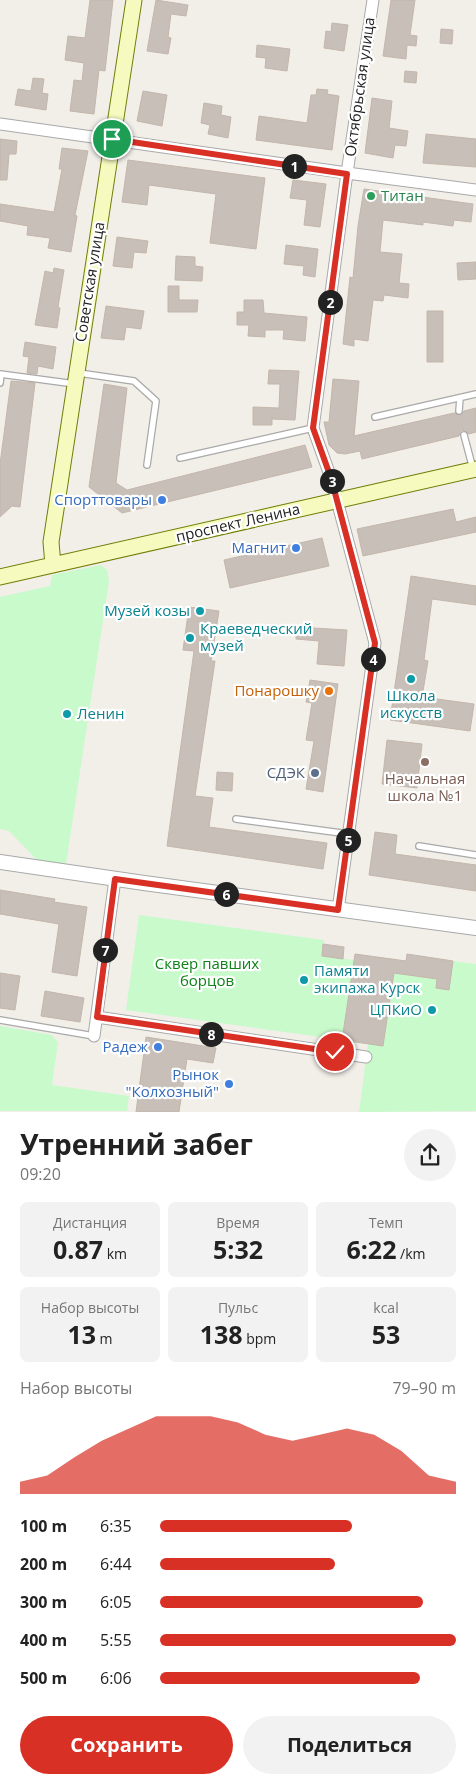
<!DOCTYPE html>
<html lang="ru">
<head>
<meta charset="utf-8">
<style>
	body { margin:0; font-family:"Open Sans",sans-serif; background:#f2f2f2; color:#222; height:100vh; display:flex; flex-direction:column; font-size:19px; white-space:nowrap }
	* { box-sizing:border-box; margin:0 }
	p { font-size:16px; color:#767676 }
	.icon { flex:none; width:28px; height:28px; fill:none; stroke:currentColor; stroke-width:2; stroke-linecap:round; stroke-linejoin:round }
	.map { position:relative; height:1112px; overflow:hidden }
	.panel { display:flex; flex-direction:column; background:#fff; flex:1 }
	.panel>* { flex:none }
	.pin { position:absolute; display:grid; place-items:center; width:42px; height:42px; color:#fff; margin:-21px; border:2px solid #fff; border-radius:50%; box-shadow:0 1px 5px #0007 }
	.km { position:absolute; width:25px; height:25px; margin:-12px; border-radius:50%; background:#222; color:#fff; font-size:14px; line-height:25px; text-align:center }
	.round { display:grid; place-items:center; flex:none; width:52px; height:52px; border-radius:26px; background:#f2f2f2 }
	.summary { display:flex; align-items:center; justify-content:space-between; height:85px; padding:0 20px }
	h1 { font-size:28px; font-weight:700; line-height:38px }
	.metrics { display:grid; grid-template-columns:repeat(3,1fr); gap:8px; height:85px; padding:5px 20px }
	.metrics div { display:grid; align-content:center; border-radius:8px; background:#f2f2f2; text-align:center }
	.metrics b { font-size:25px; font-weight:700 }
	.metrics small { font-size:14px; font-weight:400 }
	.metrics p { font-size:14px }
	.chart { height:140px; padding:10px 20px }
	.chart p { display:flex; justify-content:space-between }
	.chart svg { width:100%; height:90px; margin-top:5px; fill:#d93025; opacity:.7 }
	.button { display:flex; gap:10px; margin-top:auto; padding:10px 20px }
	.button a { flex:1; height:58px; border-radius:30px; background:#d93025; color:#fff; font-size:20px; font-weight:700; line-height:58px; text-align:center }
	.button a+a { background:#f2f2f2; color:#222 }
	ul { padding:0 20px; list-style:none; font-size:16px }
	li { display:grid; grid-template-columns:80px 60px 1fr; align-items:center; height:38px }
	li i { height:12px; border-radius:6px; background:#d93025 }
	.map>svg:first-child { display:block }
	.park { fill:#c8facc }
	.building { fill:#c7bfb8; stroke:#c4b6ab }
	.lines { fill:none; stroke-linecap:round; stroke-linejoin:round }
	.service-casing { stroke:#a9a9a9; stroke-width:8 }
	.minor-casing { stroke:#a9a9a9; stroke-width:13 }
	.tertiary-casing { stroke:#a9a9a9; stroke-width:16 }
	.secondary-casing { stroke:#707d05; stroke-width:17 }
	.service { stroke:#fff; stroke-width:5.5 }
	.minor { stroke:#fff; stroke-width:11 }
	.tertiary { stroke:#fff; stroke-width:14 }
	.secondary { stroke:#f7fabf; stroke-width:15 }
	.route-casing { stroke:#fff; stroke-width:10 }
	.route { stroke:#d93025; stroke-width:6 }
	.leisure-dot { fill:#2e9e5b; stroke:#fff; stroke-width:2 }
	.shop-dot { fill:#3f7fe0; stroke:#fff; stroke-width:2 }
	.culture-dot { fill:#0f9aa8; stroke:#fff; stroke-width:2 }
	.food-dot { fill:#e8710a; stroke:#fff; stroke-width:2 }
	.education-dot { fill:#8d6e63; stroke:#fff; stroke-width:2 }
	.service-dot { fill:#5c6f8a; stroke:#fff; stroke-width:2 }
	.labels { text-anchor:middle; stroke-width:4.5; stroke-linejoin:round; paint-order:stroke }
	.street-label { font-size:15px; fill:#222; stroke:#fff }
	.leisure-label { font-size:15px; fill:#27864d; stroke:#fff; text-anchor:start }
	.shop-label { font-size:15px; fill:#366cbe; stroke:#fff; text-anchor:end }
	.culture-label { font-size:15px; fill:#0d838f; stroke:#fff; text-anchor:start }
	.food-label { font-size:15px; fill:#c56008; stroke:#fff; text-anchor:end }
	.service-label { font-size:15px; fill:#4e5e75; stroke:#fff; text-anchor:end }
	.education-label { font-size:15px; fill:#785e54; stroke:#fff }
	.park-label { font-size:15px; fill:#0c8416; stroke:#fff }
</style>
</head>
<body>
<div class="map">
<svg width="476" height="1112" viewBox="0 0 476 1112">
	<rect width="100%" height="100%" fill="#f2efe9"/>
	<path class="park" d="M101,565L107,570L109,581L66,864L37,860L9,831L0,829V597L50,586L52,575Z
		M139,915L324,940L322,956L354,960L342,1040L126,1010Z
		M428,958L476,964V1111L359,1112L368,1043L394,973L426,977Z
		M0,1026L52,1035L58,1042L52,1085L129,1096L127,1111H0Z"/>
	<path class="building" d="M90,0H113L105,71L99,70L94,114L70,111L74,80L82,81L84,63L65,60L68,36L85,38Z
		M156,0L188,5L186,16L171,14L168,37L171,38L168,54L147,51Z
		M391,0H415L410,35L417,36L416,46L407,45L406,59L383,56Z
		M332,23L348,25L344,51L324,48L326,31L331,32Z
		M441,29L453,30L452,44L440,43Z
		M257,45L290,49L287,71L265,68L266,58L256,57Z
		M405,71L417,72L416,83L404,82Z
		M33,78L44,79L42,93L48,94L46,110L15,105L18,89L31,91Z
		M317,89L328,90L327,94L339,96L332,150L256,140L259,116L307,123L311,95H316Z
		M143,91L167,95L162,126L137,121Z
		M372,98L392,101L389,128L408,131L406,146L395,145L393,158L365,153Z
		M204,103L222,106L221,115L231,117L228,138L208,134L210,125L201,123Z
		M426,134L476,139V167L423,163Z
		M0,139L17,141L16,154H9L7,180H0Z
		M62,148L88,151L75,215L77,216L71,252L48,248L50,238L27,235L28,226L0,221V204L54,212L62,169H59Z
		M128,160L265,178L256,249L210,243L216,194L149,185L147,205L122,202Z
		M293,180L326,184L320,227L304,225L307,200L290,198Z
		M364,189L473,204L471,222L454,220L453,226L423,222V225L383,220L380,252L402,254L399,283L409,284L408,298L384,295L383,301L373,300L368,341L354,339V346L343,344L350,277L353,278L358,226Z
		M117,237L148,241L146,253L134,252L132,268L113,266Z
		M286,245L318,249L315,277L303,275L304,266L284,264Z
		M176,256L195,257V266L203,267L202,281L175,280Z
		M476,262V279L458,280L457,263Z
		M54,268L64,270L58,307L60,308L57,328L35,325L45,271L53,273Z
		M168,286H179V300H198L197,312H168Z
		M244,300H263L264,313L307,317L305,341L283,339L284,330H265V337L248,336L249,325H237V312H244Z
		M106,306L144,311L141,329L126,327L124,340L101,338Z
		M427,311H443V362H427Z
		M25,342L56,347L53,369L38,366L37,374L27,373L29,357L23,356Z
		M269,370L299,371L295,420L272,419V425H253V407L279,408L280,384H268Z
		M333,379L359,381L354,436L454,413L461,415L464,411L476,408V432L469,434L463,430L460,432L459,436L362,459L360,451L345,454L337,453L329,445L324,422H329Z
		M11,381L35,383L20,507L12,506L0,517V464Z
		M104,384L127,388L116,483L127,490L305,445L312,467L122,513L89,487Z
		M453,509L456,522L476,517V532L363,556L357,529Z
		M322,538L329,566L230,588L224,560Z
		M411,576L476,586V605L432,599L424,660L428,661L422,697L474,704L470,731L390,720Z
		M189,607L219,611L211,661H215L195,796L213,798L209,827L327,843L323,869L167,846L194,651L183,650Z
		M296,627L347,630L344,666L317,664L319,641L296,639Z
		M310,680L338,684L323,792L306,789L314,741L306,740L312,703L306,702Z
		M387,740L422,744L417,788L382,784Z
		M217,772L233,773L232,791L216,790Z
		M375,832L397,835L395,854L476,865V891L369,875Z
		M0,890L55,899L54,902L87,907L77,976L52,972L59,924L0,914Z
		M323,944L344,947L343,959L322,956Z
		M355,954L406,961L407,954L453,961L449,990L436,988L437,979L394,973L383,1046L342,1040Z
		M0,973L20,976L15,1010L0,1008Z
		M45,991L84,998L80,1022L41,1016Z
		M146,1037L216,1048L213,1063L187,1059L179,1112H136Z"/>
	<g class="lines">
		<defs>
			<path id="service" d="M79,373L134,381L156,401L147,465
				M0,374L75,384
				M0,383L1,374
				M459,411L460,398
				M375,417L476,394
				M464,435L473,469
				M180,458L313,428
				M236,819L349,834
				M419,846L476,855
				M0,1020L94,1036"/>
			<path id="minor" d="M0,124L347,173L476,190
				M338,910L375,643L331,478L313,428L347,173L373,0
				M97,1017L366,1057
				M94,1036L115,879"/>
			<path id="tertiary" d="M0,862L144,883L476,928"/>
			<path id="secondary" d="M53,565L51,542L134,0
				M0,577L476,469"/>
		</defs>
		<use href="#service" class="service-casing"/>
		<use href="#minor" class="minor-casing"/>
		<use href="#tertiary" class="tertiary-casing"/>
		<use href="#secondary" class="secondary-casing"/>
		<use href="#service" class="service"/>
		<use href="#minor" class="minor"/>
		<use href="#tertiary" class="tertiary"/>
		<use href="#secondary" class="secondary"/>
	</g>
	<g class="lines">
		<defs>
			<path id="route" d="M112,139L347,174L313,428L331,478L375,643L338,910L115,879L97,1017L335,1052"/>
		</defs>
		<use href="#route" class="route-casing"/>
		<use href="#route" class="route"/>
	</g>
	<circle class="leisure-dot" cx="371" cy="196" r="5"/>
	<g class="shop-dot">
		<circle cx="162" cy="500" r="5"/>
		<circle cx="296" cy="548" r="5"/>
		<circle cx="158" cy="1047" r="5"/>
		<circle cx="229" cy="1084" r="5"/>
	</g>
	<g class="culture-dot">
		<circle cx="200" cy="611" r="5"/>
		<circle cx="190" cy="638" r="5"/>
		<circle cx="411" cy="679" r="5"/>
		<circle cx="67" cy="714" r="5"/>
		<circle cx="304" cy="980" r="5"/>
		<circle cx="432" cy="1010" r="5"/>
	</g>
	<circle class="food-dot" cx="329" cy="691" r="5"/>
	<circle class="education-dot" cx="425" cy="762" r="5"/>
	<circle class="service-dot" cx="315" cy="773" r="5"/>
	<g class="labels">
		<g class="street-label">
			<text transform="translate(360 87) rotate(-82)" y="5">Октябрьская улица</text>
			<text transform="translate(90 282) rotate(-81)" y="5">Советская улица</text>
			<text transform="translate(238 523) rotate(-13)" y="5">проспект Ленина</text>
		</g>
		<g class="leisure-label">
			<text x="381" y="201">Титан</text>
		</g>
		<g class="shop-label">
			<text x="152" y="505">Спорттовары</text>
			<text x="286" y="553">Магнит</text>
			<text x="148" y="1052">Радеж</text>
			<text x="219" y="1080">Рынок<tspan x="219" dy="17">"Колхозный"</tspan></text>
		</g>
		<g class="culture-label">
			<text x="190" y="616" text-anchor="end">Музей козы</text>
			<text x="200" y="634">Краеведческий<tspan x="200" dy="17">музей</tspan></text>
			<text x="411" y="701" text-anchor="middle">Школа<tspan x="411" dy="17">искусств</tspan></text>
			<text x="77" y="719">Ленин</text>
			<text x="314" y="976">Памяти<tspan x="314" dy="17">экипажа Курск</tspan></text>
			<text x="422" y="1015" text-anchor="end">ЦПКиО</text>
		</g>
		<g class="food-label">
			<text x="319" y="696">Понарошку</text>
		</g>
		<g class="service-label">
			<text x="305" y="778">СДЭК</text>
		</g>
		<g class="education-label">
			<text x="425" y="784">Начальная<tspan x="425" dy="17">школа №1</tspan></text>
		</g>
		<g class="park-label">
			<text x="207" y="969">Сквер павших<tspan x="207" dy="17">борцов</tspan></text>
		</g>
	</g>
</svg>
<div class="pin" style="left:112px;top:139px;background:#1e9e55"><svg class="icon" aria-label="arrive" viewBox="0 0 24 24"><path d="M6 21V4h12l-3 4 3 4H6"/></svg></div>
<div class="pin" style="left:335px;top:1052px;background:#d93025"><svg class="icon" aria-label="check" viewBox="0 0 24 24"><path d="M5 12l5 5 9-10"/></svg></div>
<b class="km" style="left:294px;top:166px">1</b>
<b class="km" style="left:330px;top:302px">2</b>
<b class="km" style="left:332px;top:481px">3</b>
<b class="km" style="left:373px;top:659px">4</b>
<b class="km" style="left:348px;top:840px">5</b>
<b class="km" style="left:226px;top:894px">6</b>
<b class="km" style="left:105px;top:950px">7</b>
<b class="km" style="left:211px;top:1034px">8</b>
</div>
<section class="panel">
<div class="summary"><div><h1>Утренний забег</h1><p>09:20</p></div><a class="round"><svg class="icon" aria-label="share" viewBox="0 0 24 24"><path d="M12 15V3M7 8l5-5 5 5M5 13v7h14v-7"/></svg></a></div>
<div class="metrics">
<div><p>Дистанция</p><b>0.87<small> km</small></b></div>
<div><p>Время</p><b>5:32</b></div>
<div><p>Темп</p><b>6:22<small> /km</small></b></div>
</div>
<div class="metrics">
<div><p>Набор высоты</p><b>13<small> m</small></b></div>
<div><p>Пульс</p><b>138<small> bpm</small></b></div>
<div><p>kcal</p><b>53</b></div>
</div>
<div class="chart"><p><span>Набор высоты</span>79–90 m</p>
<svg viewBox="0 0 160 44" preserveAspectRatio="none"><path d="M0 44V38L10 35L20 26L30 18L40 12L50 6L60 6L70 6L80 9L90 15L100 18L110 15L120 12L130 15L140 23L150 35L160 38V44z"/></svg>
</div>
<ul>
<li><b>100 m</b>6:35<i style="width:65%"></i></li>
<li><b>200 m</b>6:44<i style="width:59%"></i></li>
<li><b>300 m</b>6:05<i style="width:89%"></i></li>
<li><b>400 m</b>5:55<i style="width:100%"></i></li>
<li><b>500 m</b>6:06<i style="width:88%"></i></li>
</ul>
<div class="button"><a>Сохранить</a><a>Поделиться</a></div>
</section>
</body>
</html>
